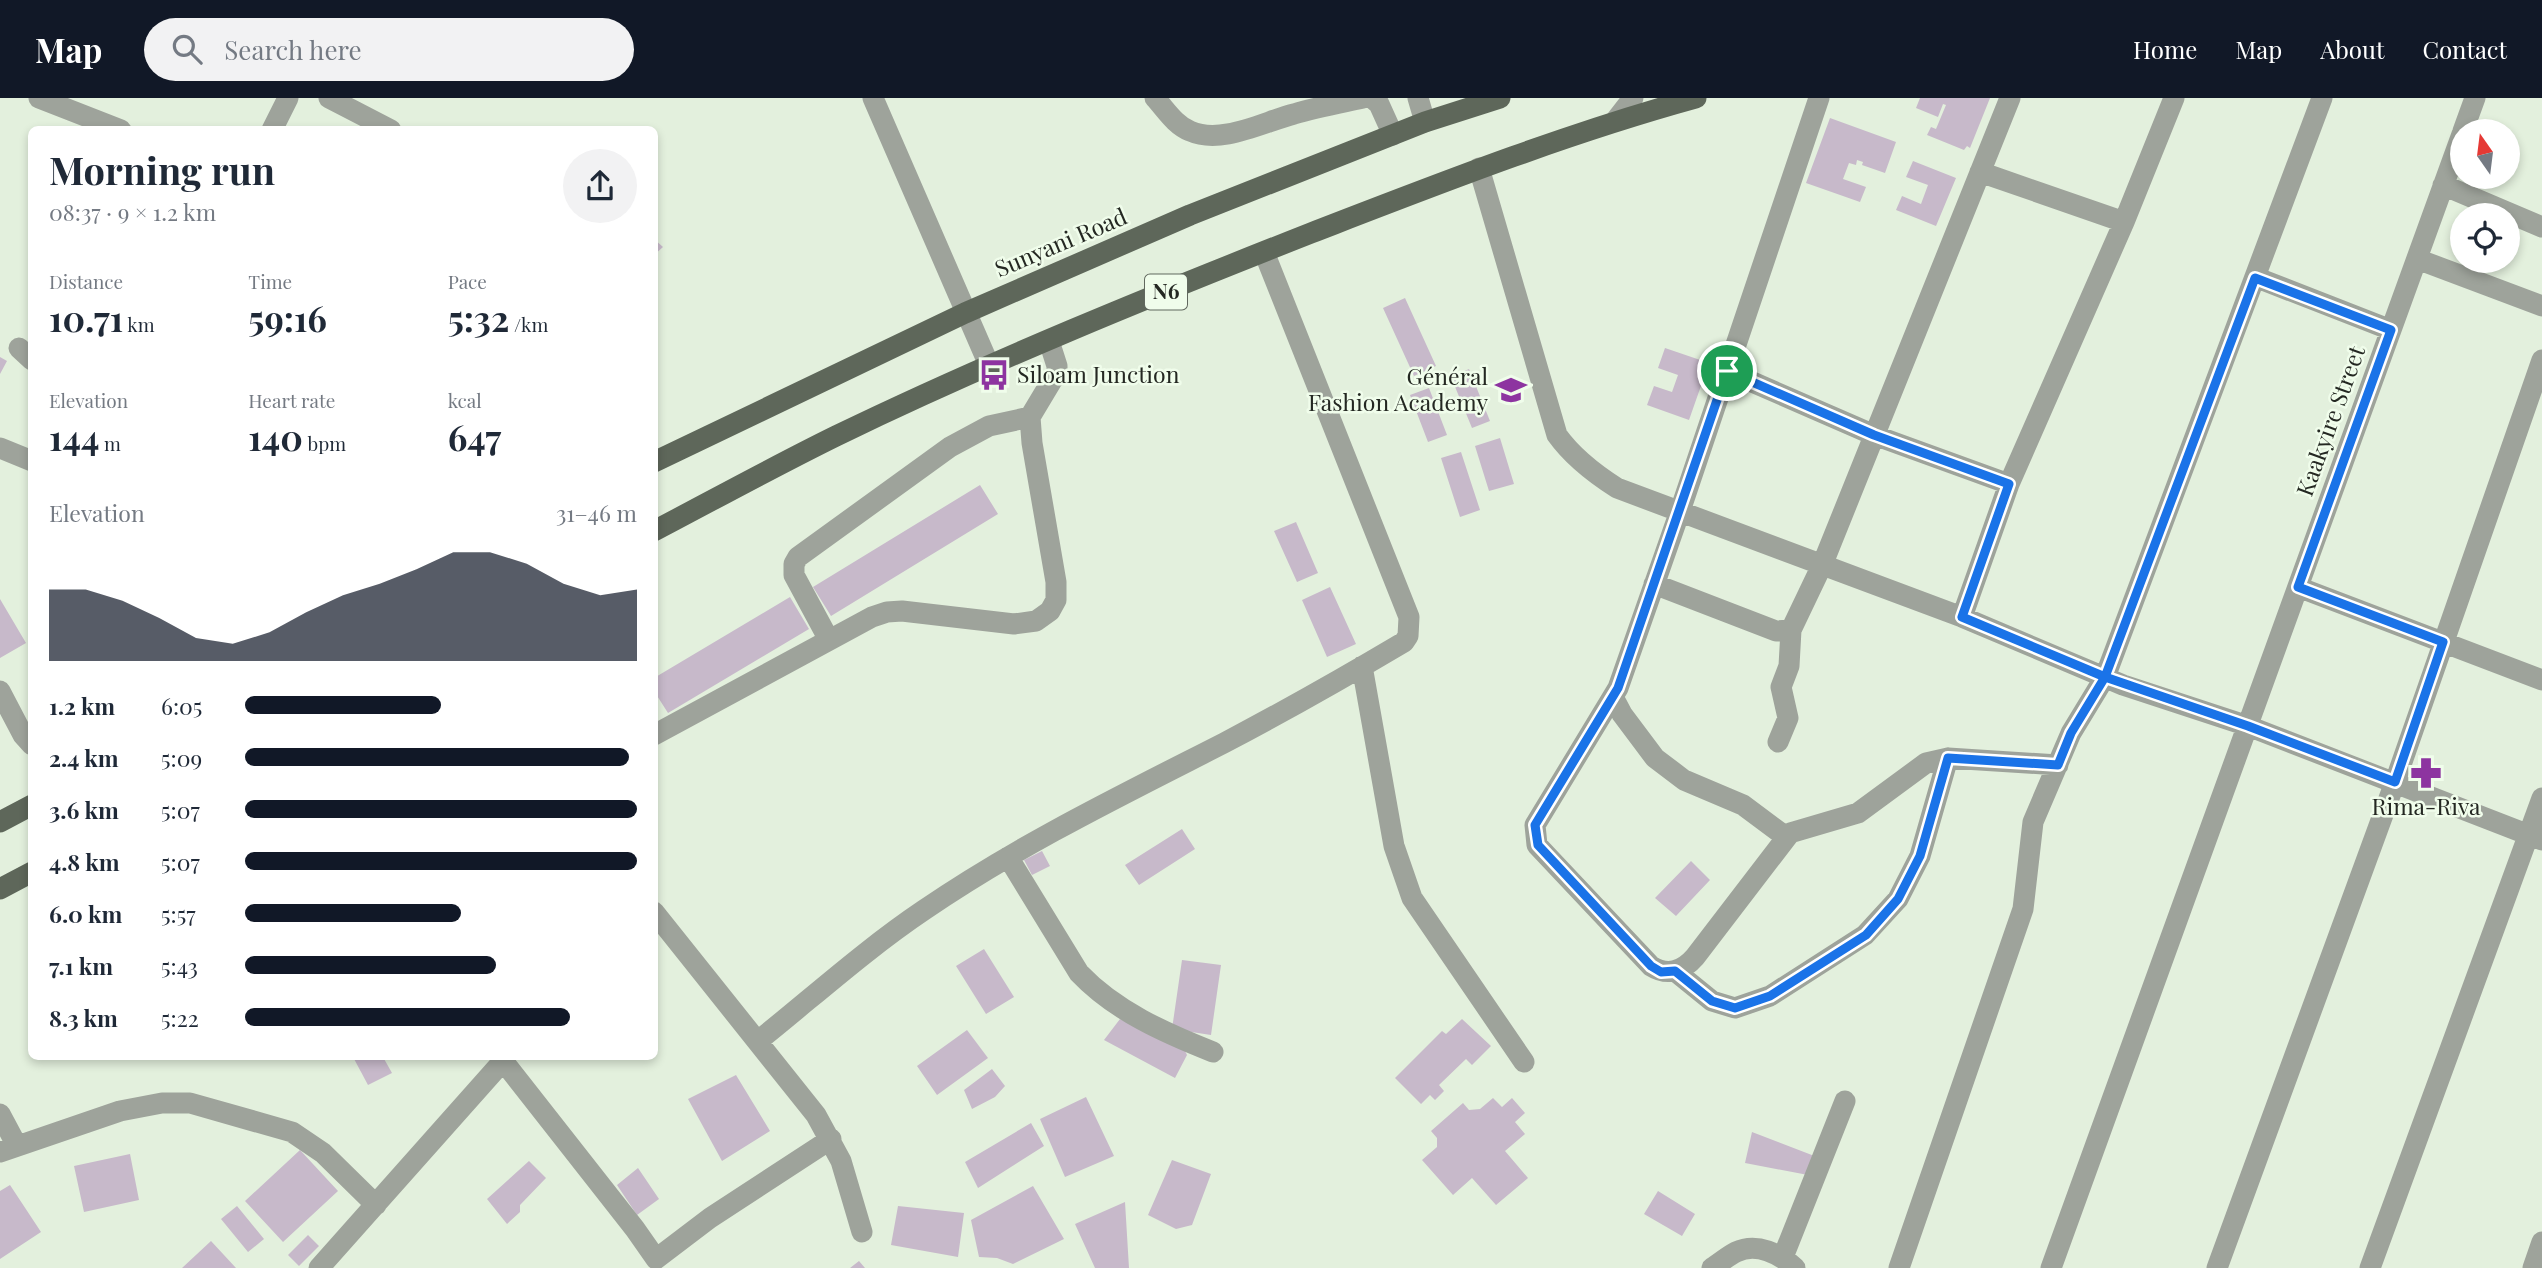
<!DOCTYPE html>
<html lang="en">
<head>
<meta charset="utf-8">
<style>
	body { margin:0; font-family:"Playfair Display",serif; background:#f2f2f3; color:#1f2937; height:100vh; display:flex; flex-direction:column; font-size:26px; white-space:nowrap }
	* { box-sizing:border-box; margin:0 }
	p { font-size:23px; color:#747a83 }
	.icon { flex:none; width:38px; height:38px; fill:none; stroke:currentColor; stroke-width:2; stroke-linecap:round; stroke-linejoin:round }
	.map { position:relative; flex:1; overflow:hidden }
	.details { position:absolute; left:28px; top:28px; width:630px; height:934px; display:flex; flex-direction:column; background:#fff; border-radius:10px; box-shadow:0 4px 10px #0003 }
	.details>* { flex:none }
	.needle { width:46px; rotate:346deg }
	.buttons { position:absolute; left:2450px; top:21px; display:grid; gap:14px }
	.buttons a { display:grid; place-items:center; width:70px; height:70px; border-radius:50%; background:#fff; box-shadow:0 4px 10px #0003; font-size:35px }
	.pin { position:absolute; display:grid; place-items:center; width:60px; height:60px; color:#fff; margin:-30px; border:4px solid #fff; border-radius:50%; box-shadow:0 2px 7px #0007 }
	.round { display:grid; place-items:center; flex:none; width:74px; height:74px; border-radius:37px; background:#f2f2f3 }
	.headline { display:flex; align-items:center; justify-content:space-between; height:119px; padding:0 21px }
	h1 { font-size:38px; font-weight:700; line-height:52px }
	.figures { display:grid; grid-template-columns:repeat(3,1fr); gap:10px; height:119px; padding:7px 21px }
	.figures div { display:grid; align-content:center }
	.figures b { font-size:35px; font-weight:700 }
	.figures small { font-size:19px; font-weight:400 }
	.figures p { font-size:19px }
	.chart { height:196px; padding:14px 21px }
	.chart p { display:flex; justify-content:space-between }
	.chart svg { width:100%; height:126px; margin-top:7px; fill:#111827; opacity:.7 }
	ul { padding:0 21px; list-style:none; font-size:23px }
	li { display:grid; grid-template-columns:112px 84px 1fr; align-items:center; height:52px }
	li i { height:18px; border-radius:9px; background:#111827 }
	header { display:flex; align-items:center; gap:42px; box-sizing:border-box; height:98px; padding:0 35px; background:#111827; color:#fff }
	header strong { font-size:33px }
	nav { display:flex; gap:38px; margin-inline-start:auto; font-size:24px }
	.search { width:490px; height:63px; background:#f2f2f3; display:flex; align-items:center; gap:18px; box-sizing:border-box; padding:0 24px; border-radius:38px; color:#747a83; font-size:26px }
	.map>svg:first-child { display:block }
	.building { fill:#c7b9ca }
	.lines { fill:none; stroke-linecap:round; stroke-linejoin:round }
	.minor { stroke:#9ea39b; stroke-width:21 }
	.major { stroke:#5e675a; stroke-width:21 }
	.route-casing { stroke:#fff; stroke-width:14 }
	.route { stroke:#1a73e8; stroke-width:9 }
	.labels { text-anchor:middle; stroke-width:5; stroke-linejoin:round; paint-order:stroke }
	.shield { fill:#f0fdeb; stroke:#61685e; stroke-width:2 }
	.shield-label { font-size:21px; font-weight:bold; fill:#242822 }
	.street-label { font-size:23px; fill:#242822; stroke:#f0fdeb }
	.poi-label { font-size:23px; fill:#242822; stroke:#f0fdeb; text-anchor:start }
</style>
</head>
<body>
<header>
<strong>Map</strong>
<div class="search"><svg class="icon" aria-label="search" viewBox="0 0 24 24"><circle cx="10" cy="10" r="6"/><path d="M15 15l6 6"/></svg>Search here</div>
<nav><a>Home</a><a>Map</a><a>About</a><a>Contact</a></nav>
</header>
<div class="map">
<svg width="2542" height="1170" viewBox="0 0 2542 1170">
	<rect width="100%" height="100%" fill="#e3f0dd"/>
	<path class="building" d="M1920,0H1990L1970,50L1967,48L1964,52L1927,37L1931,29L1936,31L1946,7L1943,6L1938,19L1916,10Z
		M1830,20L1896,44L1885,75L1862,67L1863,64L1857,62L1856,67L1849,65L1843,81L1866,89L1860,104L1806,85Z
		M1913,63L1956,80L1936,128L1896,112L1902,98L1921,106L1928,87L1906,79Z
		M654,141L663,149L654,157Z
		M1405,200L1436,268L1414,278L1383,210Z
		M1665,250L1709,265L1689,322L1647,307L1654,288L1672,294L1678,277L1658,270Z
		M0,259L7,263L0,276Z
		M1469,271L1490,323L1472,330L1451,279Z
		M1429,290L1447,337L1428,344L1410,297Z
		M1500,340L1514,386L1489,393L1475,348Z
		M1461,354L1480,412L1460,419L1441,360Z
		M980,387L998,416L831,518L813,489Z
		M1296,424L1318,475L1297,484L1274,433Z
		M1330,489L1356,546L1327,559L1302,502Z
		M790,499L809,531L668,615L654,593V580Z
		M0,501L26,545L0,560Z
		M1182,731L1195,751L1139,787L1125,767Z
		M1042,753L1050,768L1032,777L1024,762Z
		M1691,763L1710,782L1676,818L1655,800Z
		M984,851L1014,899L986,916L956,868Z
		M1182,862L1221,867L1211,937L1172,931Z
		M1120,921L1183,949L1187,957L1175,980L1104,942Z
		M1462,921L1491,948L1472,967L1466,961L1439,987L1444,993L1435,1002L1430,997L1421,1006L1395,980L1442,933L1446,936Z
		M967,932L988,960L937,997L917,968Z
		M353,959H383L392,975L368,987Z
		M992,971L1005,988L995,999L972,1011L964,992Z
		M736,977L770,1033L722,1063L688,1001Z
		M1086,999L1114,1058L1065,1079L1040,1021Z
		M1493,1000L1502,1009L1512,1000L1525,1015L1515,1024L1525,1036L1505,1053L1528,1080L1496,1107L1472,1080L1453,1097L1422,1062L1437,1049V1040L1431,1033L1463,1005L1469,1012L1480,1011Z
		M1031,1025L1044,1048L978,1090L965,1064Z
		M1752,1034L1817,1059L1808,1077L1745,1065Z
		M300,1052L338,1093L283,1144L245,1103Z
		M130,1056L139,1102L84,1114L74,1068Z
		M1172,1062L1211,1076L1192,1127L1176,1131L1148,1117Z
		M529,1063L546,1080L520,1107V1114L507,1126L487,1101Z
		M638,1070L659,1101L637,1117L617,1087Z
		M10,1087L41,1134L0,1161V1093Z
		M1033,1088L1064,1141L1013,1166L997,1160L979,1159L971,1122Z
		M1658,1093L1695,1116L1682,1138L1644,1116Z
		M1125,1104L1129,1170H1095L1075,1126Z
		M237,1108L264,1141L248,1154L221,1121Z
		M898,1108L964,1115L958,1159L891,1147Z
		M308,1137L319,1148L299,1168L288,1157Z
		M211,1143L236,1170H182Z
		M859,1163L865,1170H850Z"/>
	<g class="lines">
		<path class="minor" d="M39,0L121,32
			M329,0L391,32
			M873,0L989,267
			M1155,0C1166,12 1175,27 1190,33C1221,47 1263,24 1294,16C1317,9 1340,5 1363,0
			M1372,0L1379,6L1393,37
			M1418,0L1425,24
			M1819,0L1680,413L1618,590L1535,727L1537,747L1651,868C1667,878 1682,874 1695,859L1790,735L1858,715L1926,665L1948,660L2058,667
			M1616,22L1633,0
			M272,32L288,0
			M2463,33L2475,0
			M1479,70L1557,337C1572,358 1595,376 1617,390L1962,519L2123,587L2248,628L2542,742
			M1980,74L2124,124
			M2443,87L2542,129
			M2417,161L2542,208
			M2255,179L2391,232
			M19,250L32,262
			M1727,273L1874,337L2009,386
			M0,350L32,363
			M1654,486L1776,533L1791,532L1823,465L2010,0
			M2298,489L2542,582
			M1962,519L2009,386L2124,124L2174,0
			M829,542L794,477V466L798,459L950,349L989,328L1030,319
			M1362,568L1394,748L1412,800L1524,964
			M0,593L23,637L32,647
			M1613,599L1622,616L1655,660L1684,682L1743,707L1786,739
			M654,637L872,519L887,514L902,513L1014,526L1036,523L1050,513L1056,502V484L1032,345L1030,319L1057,274V268L1049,243
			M1778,644L1788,620L1781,589L1789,568L1791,532
			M1008,759L1079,875C1115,913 1165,935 1213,954
			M654,814L816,1017L841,1063L862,1134
			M1675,873L1712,903L1735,910L1770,898L1865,837L1898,801L1920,758L1948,660
			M758,943C813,899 866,851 924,812C1019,747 1122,697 1224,645C1285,613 1345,579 1404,544L1408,538L1409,519L1264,154
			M500,959L635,1131L656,1161L710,1120L831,1041
			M0,1016L16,1046
			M0,1054L120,1013L162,1005H190L292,1034L323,1055L376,1107
			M1783,1159L1845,1003
			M319,1170L503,963
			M1712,1170C1720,1165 1728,1158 1736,1154C1757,1144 1780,1156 1795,1170
			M1899,1170L2023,811L2033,724L2071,635L2105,579L2322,0
			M2051,1170L2462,36
			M2217,1170L2395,684L2542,262
			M2370,1170L2542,700
			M2533,1170L2542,1144"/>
		<path class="major" d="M654,364L965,215L1190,117L1425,24L1500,0
			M654,433C715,401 775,368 836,338C991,263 1151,198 1311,135C1438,86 1565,36 1696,0
			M0,724L32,707
			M0,791L32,774"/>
	</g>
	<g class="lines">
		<defs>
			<path id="route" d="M1727,273L1618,590L1535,727L1538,747L1651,868L1661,874L1675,873L1712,903L1735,910L1770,898L1866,837L1898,801L1920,758L1948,660L2058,667L2071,635L2105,579L2248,628L2395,684L2443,544L2298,489L2391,232L2255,180L2105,579L1962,519L2009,386L1874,337L1727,273"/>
		</defs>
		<use href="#route" class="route-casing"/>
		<use href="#route" class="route"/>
	</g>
	<defs>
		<symbol id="bus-bare" viewBox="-9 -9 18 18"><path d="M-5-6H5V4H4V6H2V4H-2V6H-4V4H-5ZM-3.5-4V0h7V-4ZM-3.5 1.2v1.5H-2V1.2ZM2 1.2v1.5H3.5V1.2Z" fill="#8d34a0" stroke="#f0fdeb" stroke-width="2.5" paint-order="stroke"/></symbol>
		<symbol id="school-bare" viewBox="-9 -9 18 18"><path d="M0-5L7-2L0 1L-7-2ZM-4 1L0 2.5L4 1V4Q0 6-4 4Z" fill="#8d34a0" stroke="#f0fdeb" stroke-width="2.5" paint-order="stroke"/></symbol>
		<symbol id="pharmacy-bare" viewBox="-9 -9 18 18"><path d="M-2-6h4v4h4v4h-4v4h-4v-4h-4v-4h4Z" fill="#8d34a0" stroke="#f0fdeb" stroke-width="2.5" paint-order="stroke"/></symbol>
	</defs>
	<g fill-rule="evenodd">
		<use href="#bus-bare" x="972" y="255" width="44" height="44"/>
		<use href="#school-bare" x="1489" y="270" width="44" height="44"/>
		<use href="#pharmacy-bare" x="2404" y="653" width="44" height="44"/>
	</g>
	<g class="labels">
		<rect class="shield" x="1145" y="176.5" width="42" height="35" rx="5"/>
		<g class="shield-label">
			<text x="1166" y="201">N6</text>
		</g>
		<g class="street-label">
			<text transform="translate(1061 145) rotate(-23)" y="8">Sunyani Road</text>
			<text transform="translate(2331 323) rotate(-70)" y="8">Kaakyire Street</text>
		</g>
		<g class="poi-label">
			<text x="1017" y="285">Siloam Junction</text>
			<text x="1488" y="287" text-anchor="end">Général<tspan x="1488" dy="26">Fashion Academy</tspan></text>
			<text x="2426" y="717" text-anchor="middle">Rima-Riva</text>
		</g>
	</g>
</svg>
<div class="buttons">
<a><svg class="needle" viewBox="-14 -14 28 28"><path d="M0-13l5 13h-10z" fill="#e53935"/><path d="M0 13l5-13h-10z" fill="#747a83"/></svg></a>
<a><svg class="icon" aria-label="locate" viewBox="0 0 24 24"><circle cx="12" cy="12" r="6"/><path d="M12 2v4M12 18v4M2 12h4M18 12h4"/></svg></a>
</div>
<div class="pin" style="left:1727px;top:273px;background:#1e9e55"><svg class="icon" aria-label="arrive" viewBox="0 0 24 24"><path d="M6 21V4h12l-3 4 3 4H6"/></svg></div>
<section class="details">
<div class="headline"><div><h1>Morning run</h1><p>08:37 · 9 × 1.2 km</p></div><a class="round"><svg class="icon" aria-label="share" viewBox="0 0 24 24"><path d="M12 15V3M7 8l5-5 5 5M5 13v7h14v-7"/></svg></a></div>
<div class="figures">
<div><p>Distance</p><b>10.71<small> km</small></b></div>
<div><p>Time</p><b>59:16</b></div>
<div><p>Pace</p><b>5:32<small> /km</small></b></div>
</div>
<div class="figures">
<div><p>Elevation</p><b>144<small> m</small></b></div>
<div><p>Heart rate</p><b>140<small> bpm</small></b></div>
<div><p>kcal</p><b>647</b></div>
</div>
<div class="chart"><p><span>Elevation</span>31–46 m</p>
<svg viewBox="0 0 160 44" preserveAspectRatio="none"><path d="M0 44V19L10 19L20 23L30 29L40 36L50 38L60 34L70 27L80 21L90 17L100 12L110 6L120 6L130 10L140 17L150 21L160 19V44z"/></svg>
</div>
<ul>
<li><b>1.2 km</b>6:05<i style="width:50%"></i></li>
<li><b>2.4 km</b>5:09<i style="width:98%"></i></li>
<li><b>3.6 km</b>5:07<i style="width:100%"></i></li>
<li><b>4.8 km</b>5:07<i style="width:100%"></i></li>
<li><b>6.0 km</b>5:57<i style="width:55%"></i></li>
<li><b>7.1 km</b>5:43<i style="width:64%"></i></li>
<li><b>8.3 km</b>5:22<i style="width:83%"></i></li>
</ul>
</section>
</div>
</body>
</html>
